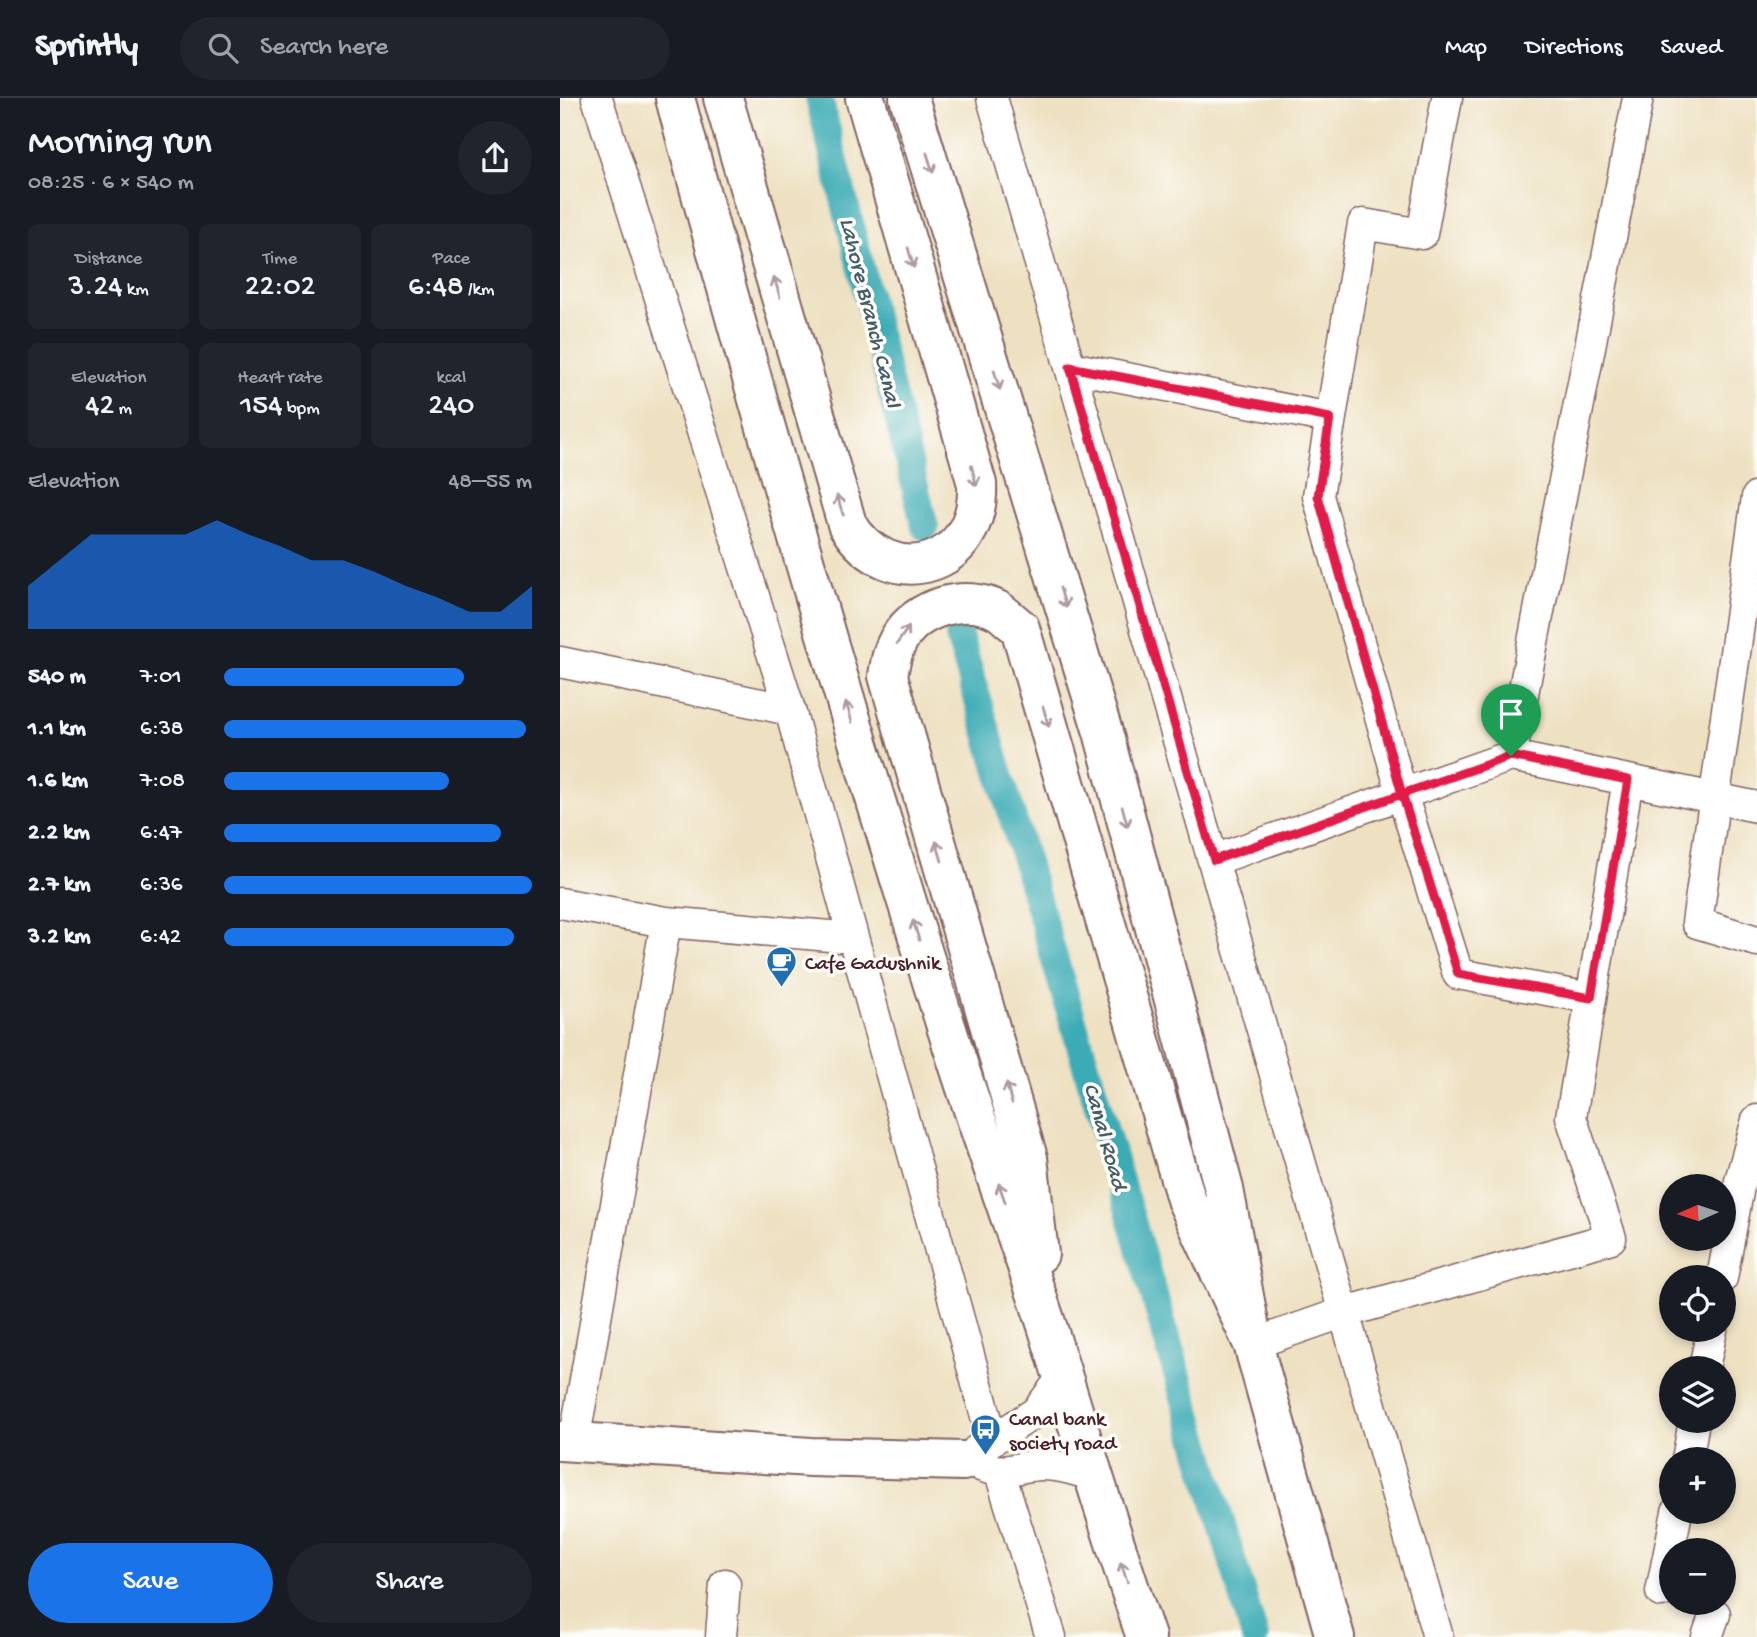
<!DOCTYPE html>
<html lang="en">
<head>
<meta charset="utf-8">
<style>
	body { margin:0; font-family:"Gochi Hand",sans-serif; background:#20242c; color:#f1f3f6; height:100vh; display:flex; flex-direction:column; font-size:26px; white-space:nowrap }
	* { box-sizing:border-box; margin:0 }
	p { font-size:23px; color:#9ea1a6 }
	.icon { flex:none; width:38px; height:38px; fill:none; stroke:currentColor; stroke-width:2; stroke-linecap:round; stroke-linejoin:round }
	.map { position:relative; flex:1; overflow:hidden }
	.sheet { display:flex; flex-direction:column; background:#171b24; width:560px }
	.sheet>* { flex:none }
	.needle { width:46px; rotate:267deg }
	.tools { position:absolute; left:1099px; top:1076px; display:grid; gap:14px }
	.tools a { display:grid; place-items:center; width:77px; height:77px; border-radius:50%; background:#171b24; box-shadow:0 4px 10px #0003; font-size:35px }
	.pin { position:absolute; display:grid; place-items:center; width:60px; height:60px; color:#fff; margin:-72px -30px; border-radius:50% 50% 50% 0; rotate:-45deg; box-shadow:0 0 7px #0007 }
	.pin .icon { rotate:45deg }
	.round { display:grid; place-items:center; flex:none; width:74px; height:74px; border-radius:37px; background:#20242c }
	.head { display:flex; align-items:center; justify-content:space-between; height:119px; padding:0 28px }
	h1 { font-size:38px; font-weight:600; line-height:52px }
	.figures { display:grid; grid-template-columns:repeat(3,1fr); gap:10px; height:119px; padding:7px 28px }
	.figures div { display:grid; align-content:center; border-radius:10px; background:#20242c; text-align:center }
	.figures b { font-size:30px; font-weight:600 }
	.figures small { font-size:19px; font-weight:400 }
	.figures p { font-size:19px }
	.chart { height:196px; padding:14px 28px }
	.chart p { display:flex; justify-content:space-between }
	.chart svg { width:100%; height:126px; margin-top:7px; fill:#1a73e8; opacity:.7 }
	.primary-button { display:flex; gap:14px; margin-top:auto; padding:14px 28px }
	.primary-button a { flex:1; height:80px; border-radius:42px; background:#1a73e8; color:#fff; font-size:28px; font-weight:600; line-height:80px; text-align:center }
	.primary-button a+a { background:#20242c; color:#f1f3f6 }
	ul { padding:0 28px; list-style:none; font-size:23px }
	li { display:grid; grid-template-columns:112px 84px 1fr; align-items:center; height:52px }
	li i { height:18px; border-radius:9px; background:#1a73e8 }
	header { display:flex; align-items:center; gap:42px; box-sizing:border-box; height:98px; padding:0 35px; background:#171b24; border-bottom:2px solid #363941 }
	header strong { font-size:33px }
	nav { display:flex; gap:38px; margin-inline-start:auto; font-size:24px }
	.search { width:490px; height:63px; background:#20242c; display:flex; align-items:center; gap:18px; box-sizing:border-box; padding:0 24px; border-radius:38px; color:#9ea1a6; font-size:26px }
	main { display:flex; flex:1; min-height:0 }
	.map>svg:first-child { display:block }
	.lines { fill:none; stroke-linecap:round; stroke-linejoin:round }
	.canal { stroke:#3aabb5; stroke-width:28 }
	.minor-casing { stroke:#836360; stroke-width:33 }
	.tertiary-casing { stroke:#836360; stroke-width:42 }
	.trunk-casing { stroke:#836360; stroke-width:42 }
	.minor { stroke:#fff; stroke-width:30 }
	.tertiary { stroke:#fff; stroke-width:38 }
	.trunk { stroke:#fff; stroke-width:38 }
	.oneway { stroke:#ae9aa0 }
	.route-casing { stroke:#fff; stroke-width:14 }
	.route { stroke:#e11d48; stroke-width:9 }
	.labels { text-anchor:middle; stroke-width:7; stroke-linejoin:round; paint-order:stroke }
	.poi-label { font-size:21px; fill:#4a1f2b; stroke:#fdfcf7; text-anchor:start }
	.water-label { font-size:23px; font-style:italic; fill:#435e69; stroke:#fdfcf7 }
</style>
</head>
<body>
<header>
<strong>Sprintly</strong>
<div class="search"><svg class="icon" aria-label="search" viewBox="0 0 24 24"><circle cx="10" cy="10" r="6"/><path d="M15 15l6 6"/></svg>Search here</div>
<nav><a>Map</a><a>Directions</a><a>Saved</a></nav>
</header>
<main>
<section class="sheet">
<div class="head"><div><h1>Morning run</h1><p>08:25 · 6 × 540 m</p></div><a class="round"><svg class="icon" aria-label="share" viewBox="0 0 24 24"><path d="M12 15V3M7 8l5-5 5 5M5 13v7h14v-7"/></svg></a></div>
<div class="figures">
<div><p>Distance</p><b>3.24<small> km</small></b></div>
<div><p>Time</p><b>22:02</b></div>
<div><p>Pace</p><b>6:48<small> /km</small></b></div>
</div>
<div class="figures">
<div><p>Elevation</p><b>42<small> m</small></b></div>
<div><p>Heart rate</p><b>154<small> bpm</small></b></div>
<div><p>kcal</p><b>240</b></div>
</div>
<div class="chart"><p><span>Elevation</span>48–55 m</p>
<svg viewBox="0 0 160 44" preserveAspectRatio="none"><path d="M0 44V29L10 20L20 11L30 11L40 11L50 11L60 6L70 11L80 15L90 20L100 20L110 24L120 29L130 33L140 38L150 38L160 29V44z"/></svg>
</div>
<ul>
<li><b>540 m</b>7:01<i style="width:78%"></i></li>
<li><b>1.1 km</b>6:38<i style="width:98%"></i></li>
<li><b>1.6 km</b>7:08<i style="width:73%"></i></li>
<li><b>2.2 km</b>6:47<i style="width:90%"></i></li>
<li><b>2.7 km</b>6:36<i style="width:100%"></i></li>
<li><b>3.2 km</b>6:42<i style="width:94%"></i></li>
</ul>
<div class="primary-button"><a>Save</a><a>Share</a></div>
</section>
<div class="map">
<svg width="1197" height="1539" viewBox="0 0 1197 1539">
	<rect width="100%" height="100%" fill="#fdfcf7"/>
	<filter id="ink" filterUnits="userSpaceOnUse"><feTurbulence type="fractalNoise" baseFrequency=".0143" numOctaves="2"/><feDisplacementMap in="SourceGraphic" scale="14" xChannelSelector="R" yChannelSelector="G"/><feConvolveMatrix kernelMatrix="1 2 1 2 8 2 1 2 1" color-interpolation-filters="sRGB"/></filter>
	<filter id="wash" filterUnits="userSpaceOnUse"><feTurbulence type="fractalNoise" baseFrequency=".00686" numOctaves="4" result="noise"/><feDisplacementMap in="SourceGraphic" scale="28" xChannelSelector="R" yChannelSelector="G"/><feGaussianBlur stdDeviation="1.57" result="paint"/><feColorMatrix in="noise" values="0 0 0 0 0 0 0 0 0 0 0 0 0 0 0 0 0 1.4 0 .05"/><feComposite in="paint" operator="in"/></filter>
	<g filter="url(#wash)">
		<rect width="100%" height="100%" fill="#eee1c2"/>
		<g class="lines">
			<path class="canal" d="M259,0L365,429
				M399,538L695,1539"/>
		</g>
	</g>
	<g filter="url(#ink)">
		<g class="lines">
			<defs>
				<path id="minor" d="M37,0L230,612L432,1340
					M432,0L878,1539
					M887,0L862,136L803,126L758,398L842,696L898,876L1031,900
					M510,269L770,320
					M1197,399L1137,825L1197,843
					M0,564L230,612
					M951,658L1078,0
					M654,762L951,658L1068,682
					M0,805L106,824L293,840
					M1162,1180L1180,1083L1197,1022
					M693,1246L782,1215L1051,1140L1011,1019L1068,682L1197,709
					M1144,1270L1152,1232
					M14,1344L106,824
					M417,1352L476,1314L502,1280
					M1127,1362L1134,1323
					M423,1369C448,1378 458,1367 482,1367C499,1367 515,1372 531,1377
					M440,1375L491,1539
					M1101,1494L1117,1414
					M161,1539L165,1486
					M1147,1539L1155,1516"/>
				<path id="tertiary" d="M0,1343L251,1359L403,1363"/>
				<path id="trunk" d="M115,0C200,318 292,634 392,947C422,1042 457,1136 488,1231C520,1334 551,1437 586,1539
					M163,0L287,426C330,497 421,469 417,386L305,0
					M349,0L543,634L664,1091L693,1246L775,1539
					M479,1156L468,1060L328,578C330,565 332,553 339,541C357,509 406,495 439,513C446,518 453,525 460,530L626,1101L693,1246"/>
			</defs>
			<use href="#minor" class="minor-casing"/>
			<use href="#tertiary" class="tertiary-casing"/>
			<use href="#trunk" class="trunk-casing"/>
			<use href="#minor" class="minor"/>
			<use href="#tertiary" class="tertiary"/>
			<use href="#trunk" class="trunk"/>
		</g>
		<defs><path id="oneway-shaft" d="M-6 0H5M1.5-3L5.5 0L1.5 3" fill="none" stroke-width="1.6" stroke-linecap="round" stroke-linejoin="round" transform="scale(1.75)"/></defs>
		<g class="oneway">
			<use href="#oneway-shaft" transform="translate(370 65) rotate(72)"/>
			<use href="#oneway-shaft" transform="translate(351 160) rotate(74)"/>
			<use href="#oneway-shaft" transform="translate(217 189) rotate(-106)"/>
			<use href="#oneway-shaft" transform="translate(437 282) rotate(73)"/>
			<use href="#oneway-shaft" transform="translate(414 378) rotate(76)"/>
			<use href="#oneway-shaft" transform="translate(280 407) rotate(-108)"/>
			<use href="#oneway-shaft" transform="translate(503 500) rotate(73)"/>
			<use href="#oneway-shaft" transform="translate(343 537) rotate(-55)"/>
			<use href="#oneway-shaft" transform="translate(289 614) rotate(-107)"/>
			<use href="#oneway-shaft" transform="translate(486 619) rotate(74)"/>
			<use href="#oneway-shaft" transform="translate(565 719) rotate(75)"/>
			<use href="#oneway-shaft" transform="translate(379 753) rotate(-106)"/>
			<use href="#oneway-shaft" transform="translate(356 832) rotate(-107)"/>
			<use href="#oneway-shaft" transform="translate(449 995) rotate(-106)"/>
			<use href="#oneway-shaft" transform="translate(442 1095) rotate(-109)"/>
			<use href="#oneway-shaft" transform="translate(564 1474) rotate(-109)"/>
		</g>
	</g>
	<g class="lines" filter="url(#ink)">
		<defs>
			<path id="route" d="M951,658L842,696L758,398L770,320L510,269L654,762L842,696L898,876L1031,900L1068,682L951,658"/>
		</defs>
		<use href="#route" class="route-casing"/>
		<use href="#route" class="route"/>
	</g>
	<defs>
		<symbol id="cafe-pin" viewBox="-11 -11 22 30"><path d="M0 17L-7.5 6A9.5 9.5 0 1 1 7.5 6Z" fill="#1f6fb2" stroke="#fdfcf7"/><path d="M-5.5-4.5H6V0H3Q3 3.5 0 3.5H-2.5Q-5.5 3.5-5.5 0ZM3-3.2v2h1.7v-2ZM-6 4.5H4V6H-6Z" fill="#fff"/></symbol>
		<symbol id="bus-pin" viewBox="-11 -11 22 30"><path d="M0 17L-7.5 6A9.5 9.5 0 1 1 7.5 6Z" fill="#1f6fb2" stroke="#fdfcf7"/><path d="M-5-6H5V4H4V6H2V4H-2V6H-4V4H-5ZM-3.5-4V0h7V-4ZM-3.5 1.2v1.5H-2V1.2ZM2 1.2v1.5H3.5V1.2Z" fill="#fff"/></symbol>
	</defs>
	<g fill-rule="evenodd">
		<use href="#cafe-pin" x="204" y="846" width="35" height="47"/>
		<use href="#bus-pin" x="408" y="1314" width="35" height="47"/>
	</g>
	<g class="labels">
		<g class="poi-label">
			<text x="245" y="871">Cafe Gadushnik</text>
			<text x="449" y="1327">Canal bank<tspan x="449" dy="24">society road</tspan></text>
		</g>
		<g class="water-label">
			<text transform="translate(312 214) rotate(76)" y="8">Lahore Branch Canal</text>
			<text transform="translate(547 1038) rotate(74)" y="8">Canal Road</text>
		</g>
	</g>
</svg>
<div class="tools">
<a><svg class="needle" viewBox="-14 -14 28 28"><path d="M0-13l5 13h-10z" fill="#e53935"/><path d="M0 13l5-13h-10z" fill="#9ea1a6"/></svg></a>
<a><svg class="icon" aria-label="locate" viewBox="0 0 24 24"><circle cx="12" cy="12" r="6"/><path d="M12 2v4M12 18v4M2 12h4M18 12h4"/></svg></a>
<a><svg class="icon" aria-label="layers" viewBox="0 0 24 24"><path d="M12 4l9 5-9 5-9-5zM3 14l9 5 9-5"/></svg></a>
<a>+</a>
<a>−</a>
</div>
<div class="pin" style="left:951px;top:658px;background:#1e9e55"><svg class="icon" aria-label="arrive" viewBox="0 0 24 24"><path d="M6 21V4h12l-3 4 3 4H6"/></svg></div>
</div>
</main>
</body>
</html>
